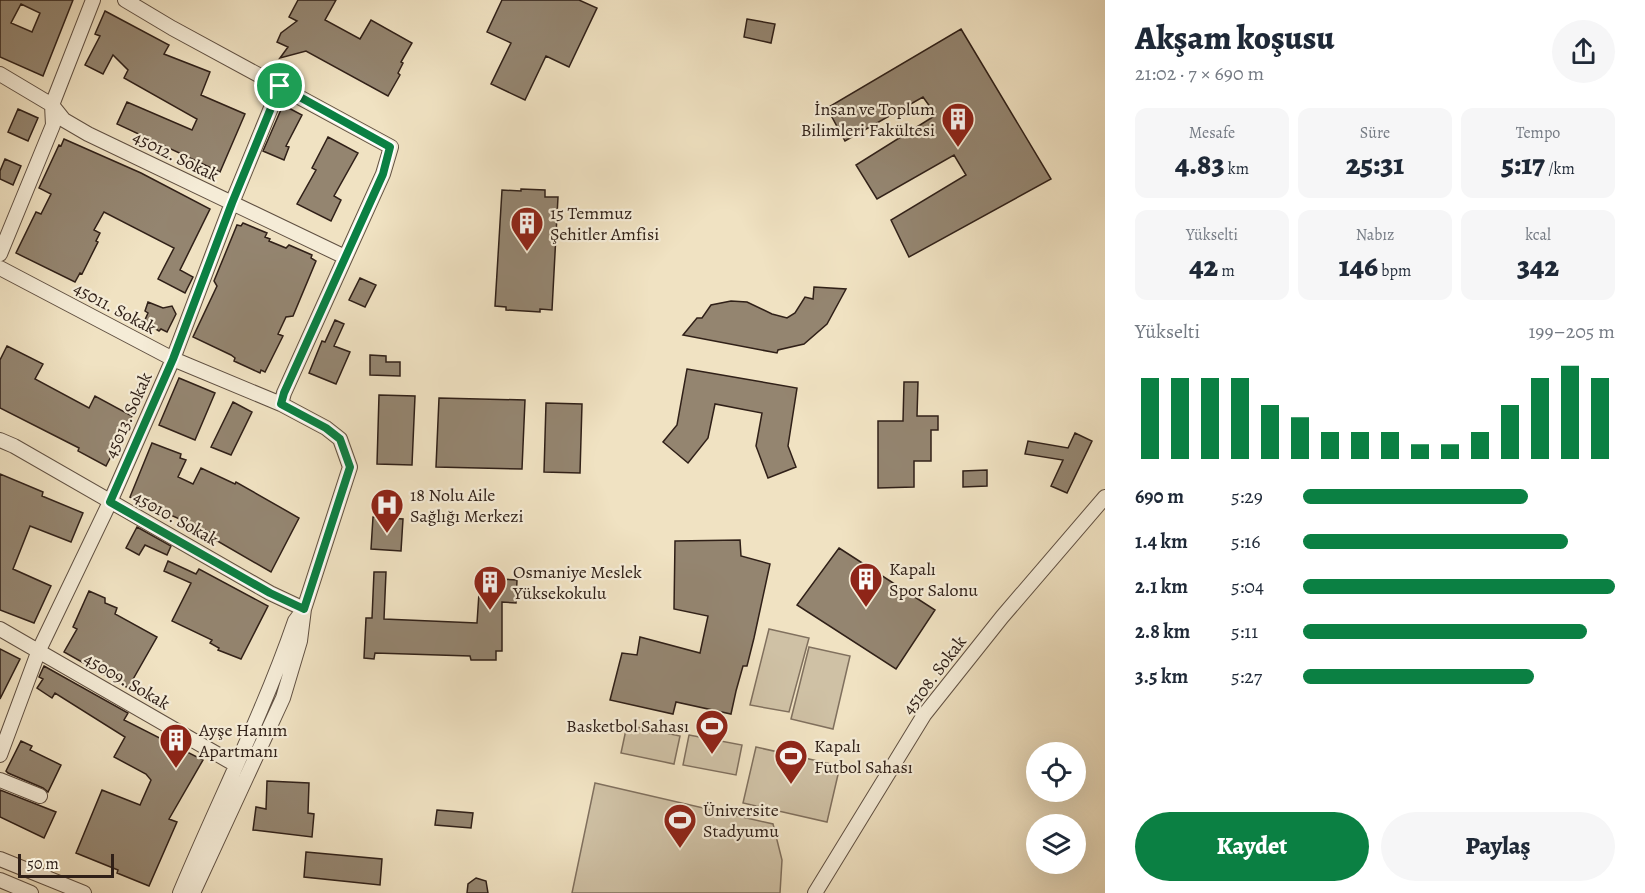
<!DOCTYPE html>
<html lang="tr">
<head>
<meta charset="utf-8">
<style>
	body { margin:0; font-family:Alegreya,serif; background:#f6f6f7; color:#1f2937; height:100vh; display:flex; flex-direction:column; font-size:22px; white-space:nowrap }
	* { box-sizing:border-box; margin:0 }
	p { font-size:20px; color:#747a83 }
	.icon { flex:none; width:33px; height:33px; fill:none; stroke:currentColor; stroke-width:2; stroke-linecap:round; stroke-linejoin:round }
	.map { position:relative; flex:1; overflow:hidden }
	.side { display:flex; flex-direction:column; background:#fff; width:540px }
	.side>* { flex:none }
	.buttons { position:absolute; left:1026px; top:742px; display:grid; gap:12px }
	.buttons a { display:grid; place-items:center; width:60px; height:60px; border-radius:50%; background:#fff; box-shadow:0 6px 24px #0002; font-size:30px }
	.scale { position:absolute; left:18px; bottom:15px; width:96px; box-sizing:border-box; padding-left:6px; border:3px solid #302018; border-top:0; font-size:16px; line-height:21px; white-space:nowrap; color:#302018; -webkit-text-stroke:4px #f5ecd7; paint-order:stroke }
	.pin { position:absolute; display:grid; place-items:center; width:51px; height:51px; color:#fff; margin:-26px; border:3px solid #fff; border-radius:50%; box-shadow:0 2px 6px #0007 }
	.round { display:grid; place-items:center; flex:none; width:63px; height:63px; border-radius:32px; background:#f6f6f7 }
	.head { display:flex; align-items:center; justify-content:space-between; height:102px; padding:0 30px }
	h1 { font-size:33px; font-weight:800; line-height:45px }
	.metrics { display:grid; grid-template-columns:repeat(3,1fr); gap:9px; height:102px; padding:6px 30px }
	.metrics div { display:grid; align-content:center; border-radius:12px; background:#f6f6f7; text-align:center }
	.metrics b { font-size:30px; font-weight:800 }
	.metrics small { font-size:16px; font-weight:400 }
	.metrics p { font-size:16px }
	.chart { height:168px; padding:12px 30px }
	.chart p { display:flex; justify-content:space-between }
	.chart svg { width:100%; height:108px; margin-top:6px; stroke:#0b8043; stroke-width:6 }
	.primary-button { display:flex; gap:12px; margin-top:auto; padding:12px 30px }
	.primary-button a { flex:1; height:69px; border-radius:36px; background:#0b8043; color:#fff; font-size:24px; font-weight:800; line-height:69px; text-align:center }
	.primary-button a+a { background:#f6f6f7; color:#1f2937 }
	ul { padding:0 30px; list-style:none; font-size:20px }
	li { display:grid; grid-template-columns:96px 72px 1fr; align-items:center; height:45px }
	li i { height:15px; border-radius:8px; background:#0b8043 }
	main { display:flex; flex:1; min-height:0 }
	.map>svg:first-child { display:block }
	.green { fill:#cfc1a5; stroke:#80705e; stroke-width:1.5 }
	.building { fill:#948570; stroke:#302018; stroke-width:1.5; fill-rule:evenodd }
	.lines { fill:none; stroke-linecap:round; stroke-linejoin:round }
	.minor-casing { stroke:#605042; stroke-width:16 }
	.minor { stroke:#f5ecd7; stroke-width:14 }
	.route-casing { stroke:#fff; stroke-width:12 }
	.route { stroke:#0b8043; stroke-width:8 }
	.labels { text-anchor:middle; stroke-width:4.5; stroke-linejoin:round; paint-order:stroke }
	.poi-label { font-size:18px; fill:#302018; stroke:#f5ecd7; text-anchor:start }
	.street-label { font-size:18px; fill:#302018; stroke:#f5ecd7 }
</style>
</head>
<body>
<main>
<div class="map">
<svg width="1105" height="893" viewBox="0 0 1105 893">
	<rect width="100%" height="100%" fill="#f0e2c2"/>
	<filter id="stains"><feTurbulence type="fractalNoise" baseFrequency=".00333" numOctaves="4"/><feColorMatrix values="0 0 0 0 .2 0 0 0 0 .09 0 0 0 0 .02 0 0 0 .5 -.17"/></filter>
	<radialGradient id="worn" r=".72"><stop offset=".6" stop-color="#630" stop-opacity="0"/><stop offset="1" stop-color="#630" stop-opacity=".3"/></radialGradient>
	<path class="green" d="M769,629L809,638L789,712L750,705Z
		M809,647L850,656L833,729L791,719Z
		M627,725L680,736L674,764L621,753Z
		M689,735L742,745L736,775L683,765Z
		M756,747L840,766L827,822L743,803Z
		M595,783L773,824L782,860L780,893H572Z"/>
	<path class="building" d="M0,0H73L43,76L0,57ZM21,4L40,13L32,32L11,23Z
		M298,0H336L325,20L360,39L371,20L412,43L401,62L403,63L398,73L400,75L388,96L306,51L280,58L288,47L277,42L281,33L297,21L289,17Z
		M502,0H579L597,8L569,67L546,56L525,100L491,84L511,43L487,32Z
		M105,11L169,45L164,54L210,72L201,95L245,114L220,172L117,124L127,102L192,130L197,119L124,78L128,70L113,55L103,74L85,65L100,36L95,34Z
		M747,19L775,24L771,43L744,37Z
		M961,29L1051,179L909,257L891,220L966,175L954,155L877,199L856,165L936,115L923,97L845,141L827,108Z
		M283,105L302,115L286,146L289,147L284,160L263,151Z
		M18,109L38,118L28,141L8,132Z
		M328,137L358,153L334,196L341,200L331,221L297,204L316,170L312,168Z
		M64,139L141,173L210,209L180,270L193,277L185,293L158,279L174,248L104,212L94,230L100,233L96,241L98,242L82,274L80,273L75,282L16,253L36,212L41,214L51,194L39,188L59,145L61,146Z
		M5,159L21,166L13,185L0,179V171Z
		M521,189L545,190V197H558L552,310L540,309V312L506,310V307L495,306L502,190L521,191Z
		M243,223L267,233L265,237L270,239L269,241L286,248L289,245L312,255L311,258L316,261L293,316L286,317L278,334L283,336L265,372L261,370L260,373L234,361L235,358L231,355L193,337L217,286L214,281L237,225L241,226Z
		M360,278L376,285L365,307L349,300Z
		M814,287L846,289L827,324L804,344L778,350L777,353L683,335L697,318H702L711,305L731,301L747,302L772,314L787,318L795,313L805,297L813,299Z
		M148,302L163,308L172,306L176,314L167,332L161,329L159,331L144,322L148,313L145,311Z
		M335,320L344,324L334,346L350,352L336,384L309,373L322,341L325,342Z
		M7,346L43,364L35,379L89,408L95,396L132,416L106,466L78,451L79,448L0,408V360Z
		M370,355L386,356V362H400V376L370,375Z
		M687,369L797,388L788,446L796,467L768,478L756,446L762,413L715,404L708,438L688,463L663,442L677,425Z
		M179,378L215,393L195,440L159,425Z
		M904,382H918L917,416H938V430H931V461H914V487L878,488V421H903Z
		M379,395L415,396L412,465L377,464Z
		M439,398L525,400L522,469L436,467Z
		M233,402L252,412L231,455L211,447Z
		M546,403L582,404L580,473L544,472Z
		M1075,433L1092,441L1067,493L1051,486L1063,460L1025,454L1028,441L1068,448Z
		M152,443L181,454L180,458L186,460L178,477L193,484L201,468L235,484L236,482L299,518L271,572L207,535L209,532L130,497Z
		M987,470V486L963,487V471Z
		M0,474L43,492L42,496L83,513L71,542L30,526L13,569L51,586L34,623L0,610Z
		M373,517L403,519L401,551L371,549Z
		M137,527L171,546L167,555L145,545L139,555L126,548Z
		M740,540L741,556L770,564L754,638L747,666H743L736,691L731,714L676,702L673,714L610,700L622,653L637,655L640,637L700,653L708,616L674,609L675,541Z
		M839,548L935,610L896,669L797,605Z
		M168,561L196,574L199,569L268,606L241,659L218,650L219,648L210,643L212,640L172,621L191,583L164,571Z
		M374,572H386L384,619L477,623L480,578L517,580L516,603L502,602V651H496V660H471L470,656L375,653L374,659L364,658L366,618H372Z
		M89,591L105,598V603L117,608L115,614L157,637L128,688L64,652L77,629L73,627Z
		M0,649L20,659L0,699Z
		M44,666L128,713L124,720L203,760L169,819L177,822L149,886L117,873L118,870L76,853L102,790L140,805L151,780L146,774L114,757L125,737L55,693L52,698L37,688L43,679L39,677Z
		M21,741L32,746L30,750L61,765L48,792L43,788L8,773L6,771Z
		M267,781L309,783L308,813L314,814L312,837L253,830L256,807L266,809Z
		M0,790L56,812L44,838L0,817Z
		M437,810L473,813L471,828L435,825Z
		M306,852L382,859L380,885L304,877Z
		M476,878L486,881L488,893H467L468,884Z"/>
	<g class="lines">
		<defs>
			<path id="minor" d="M125,0L172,28L391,147L383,174L284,393L281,404L326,428L340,439L350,467L304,609L300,641L283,698L193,893
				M0,74L52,105L64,120L88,134L345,257
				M0,254L53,125L52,105L93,0
				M0,268L173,359L281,404
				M0,440L14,446L270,593L304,609
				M0,629L236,765
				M0,755L39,650L110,502L173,359L232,203L280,86
				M0,780L40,796
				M0,859L84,893
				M0,880L31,893
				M180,893C218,802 263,714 295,621L301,613
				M815,893L924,715L1002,617L1105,497"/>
		</defs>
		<use href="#minor" class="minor-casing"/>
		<use href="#minor" class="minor"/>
	</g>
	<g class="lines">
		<defs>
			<path id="route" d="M280,86L390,147L383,174L284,393L281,404L326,428L340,439L350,467L304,609L270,593L110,502L173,359L232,203Z"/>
		</defs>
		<use href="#route" class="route-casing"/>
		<use href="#route" class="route"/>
	</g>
	<defs>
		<symbol id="building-pin" viewBox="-11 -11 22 30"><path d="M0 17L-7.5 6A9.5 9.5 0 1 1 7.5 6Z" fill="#8f2418" stroke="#f5ecd7"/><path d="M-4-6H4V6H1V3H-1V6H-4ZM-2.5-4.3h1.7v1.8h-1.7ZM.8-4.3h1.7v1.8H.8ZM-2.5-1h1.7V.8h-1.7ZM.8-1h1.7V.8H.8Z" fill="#fff"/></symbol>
		<symbol id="hospital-pin" viewBox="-11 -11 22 30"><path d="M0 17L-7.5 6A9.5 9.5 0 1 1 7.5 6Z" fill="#8f2418" stroke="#f5ecd7"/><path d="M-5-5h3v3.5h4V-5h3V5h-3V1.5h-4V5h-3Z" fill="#fff"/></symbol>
		<symbol id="stadium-pin" viewBox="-11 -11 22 30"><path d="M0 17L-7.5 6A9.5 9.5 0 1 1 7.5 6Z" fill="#8f2418" stroke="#f5ecd7"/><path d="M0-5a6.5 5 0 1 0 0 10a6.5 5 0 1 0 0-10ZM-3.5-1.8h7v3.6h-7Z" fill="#fff"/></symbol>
	</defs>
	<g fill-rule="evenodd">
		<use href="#building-pin" x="939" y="100" width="38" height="52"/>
		<use href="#building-pin" x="508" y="204" width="38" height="52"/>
		<use href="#hospital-pin" x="368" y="486" width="38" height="52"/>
		<use href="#building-pin" x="847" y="560" width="38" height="52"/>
		<use href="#building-pin" x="471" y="563" width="38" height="52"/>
		<use href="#stadium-pin" x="693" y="707" width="38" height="52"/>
		<use href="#building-pin" x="157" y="721" width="38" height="52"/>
		<use href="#stadium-pin" x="772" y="737" width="38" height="52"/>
		<use href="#stadium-pin" x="661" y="801" width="38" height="52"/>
	</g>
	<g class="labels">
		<g class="poi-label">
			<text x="935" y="115" text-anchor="end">İnsan ve Toplum<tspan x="935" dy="21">Bilimleri Fakültesi</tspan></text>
			<text x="550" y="219">15 Temmuz<tspan x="550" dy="21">Şehitler Amfisi</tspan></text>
			<text x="410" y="501">18 Nolu Aile<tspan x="410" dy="21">Sağlığı Merkezi</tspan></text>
			<text x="889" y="575">Kapalı<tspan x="889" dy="21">Spor Salonu</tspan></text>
			<text x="513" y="578">Osmaniye Meslek<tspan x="513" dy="21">Yüksekokulu</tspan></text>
			<text x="689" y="732" text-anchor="end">Basketbol Sahası</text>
			<text x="199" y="736">Ayşe Hanım<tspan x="199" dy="21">Apartmanı</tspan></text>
			<text x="814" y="752">Kapalı<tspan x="814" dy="21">Futbol Sahası</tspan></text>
			<text x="703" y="816">Üniversite<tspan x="703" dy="21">Stadyumu</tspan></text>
		</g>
		<g class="street-label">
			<text transform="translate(176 156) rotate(26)" y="6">45012. Sokak</text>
			<text transform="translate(115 308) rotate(28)" y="6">45011. Sokak</text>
			<text transform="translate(128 415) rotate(-66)" y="6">45013. Sokak</text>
			<text transform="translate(176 518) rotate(29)" y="6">45010. Sokak</text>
			<text transform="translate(934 675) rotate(-53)" y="6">45108. Sokak</text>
			<text transform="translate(127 681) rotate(30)" y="6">45009. Sokak</text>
		</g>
	</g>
	<rect width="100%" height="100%" filter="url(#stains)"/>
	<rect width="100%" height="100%" fill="url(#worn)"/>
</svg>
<div class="buttons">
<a><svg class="icon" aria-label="locate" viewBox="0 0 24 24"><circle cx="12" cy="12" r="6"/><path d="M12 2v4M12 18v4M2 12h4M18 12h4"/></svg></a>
<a><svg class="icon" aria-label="layers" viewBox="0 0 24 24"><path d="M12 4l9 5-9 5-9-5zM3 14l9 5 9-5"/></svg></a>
</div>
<div class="scale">50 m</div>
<div class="pin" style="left:280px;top:86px;background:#1e9e55"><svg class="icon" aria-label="arrive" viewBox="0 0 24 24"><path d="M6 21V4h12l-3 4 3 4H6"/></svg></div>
</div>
<section class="side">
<div class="head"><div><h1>Akşam koşusu</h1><p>21:02 · 7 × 690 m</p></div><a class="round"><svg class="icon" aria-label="share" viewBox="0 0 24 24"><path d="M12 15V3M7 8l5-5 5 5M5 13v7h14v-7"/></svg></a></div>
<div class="metrics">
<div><p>Mesafe</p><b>4.83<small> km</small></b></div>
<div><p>Süre</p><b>25:31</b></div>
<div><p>Tempo</p><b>5:17<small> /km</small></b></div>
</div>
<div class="metrics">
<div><p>Yükselti</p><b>42<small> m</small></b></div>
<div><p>Nabız</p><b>146<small> bpm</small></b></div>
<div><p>kcal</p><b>342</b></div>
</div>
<div class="chart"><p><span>Yükselti</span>199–205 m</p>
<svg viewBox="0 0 160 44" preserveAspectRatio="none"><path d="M5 44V11M15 44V11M25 44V11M35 44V11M45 44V22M55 44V27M65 44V33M75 44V33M85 44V33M95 44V38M105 44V38M115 44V33M125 44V22M135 44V11M145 44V6M155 44V11"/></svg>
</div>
<ul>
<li><b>690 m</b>5:29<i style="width:72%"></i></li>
<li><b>1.4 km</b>5:16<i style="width:85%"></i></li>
<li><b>2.1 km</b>5:04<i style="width:100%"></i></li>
<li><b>2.8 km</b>5:11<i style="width:91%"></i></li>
<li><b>3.5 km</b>5:27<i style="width:74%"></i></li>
</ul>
<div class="primary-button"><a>Kaydet</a><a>Paylaş</a></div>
</section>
</main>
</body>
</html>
